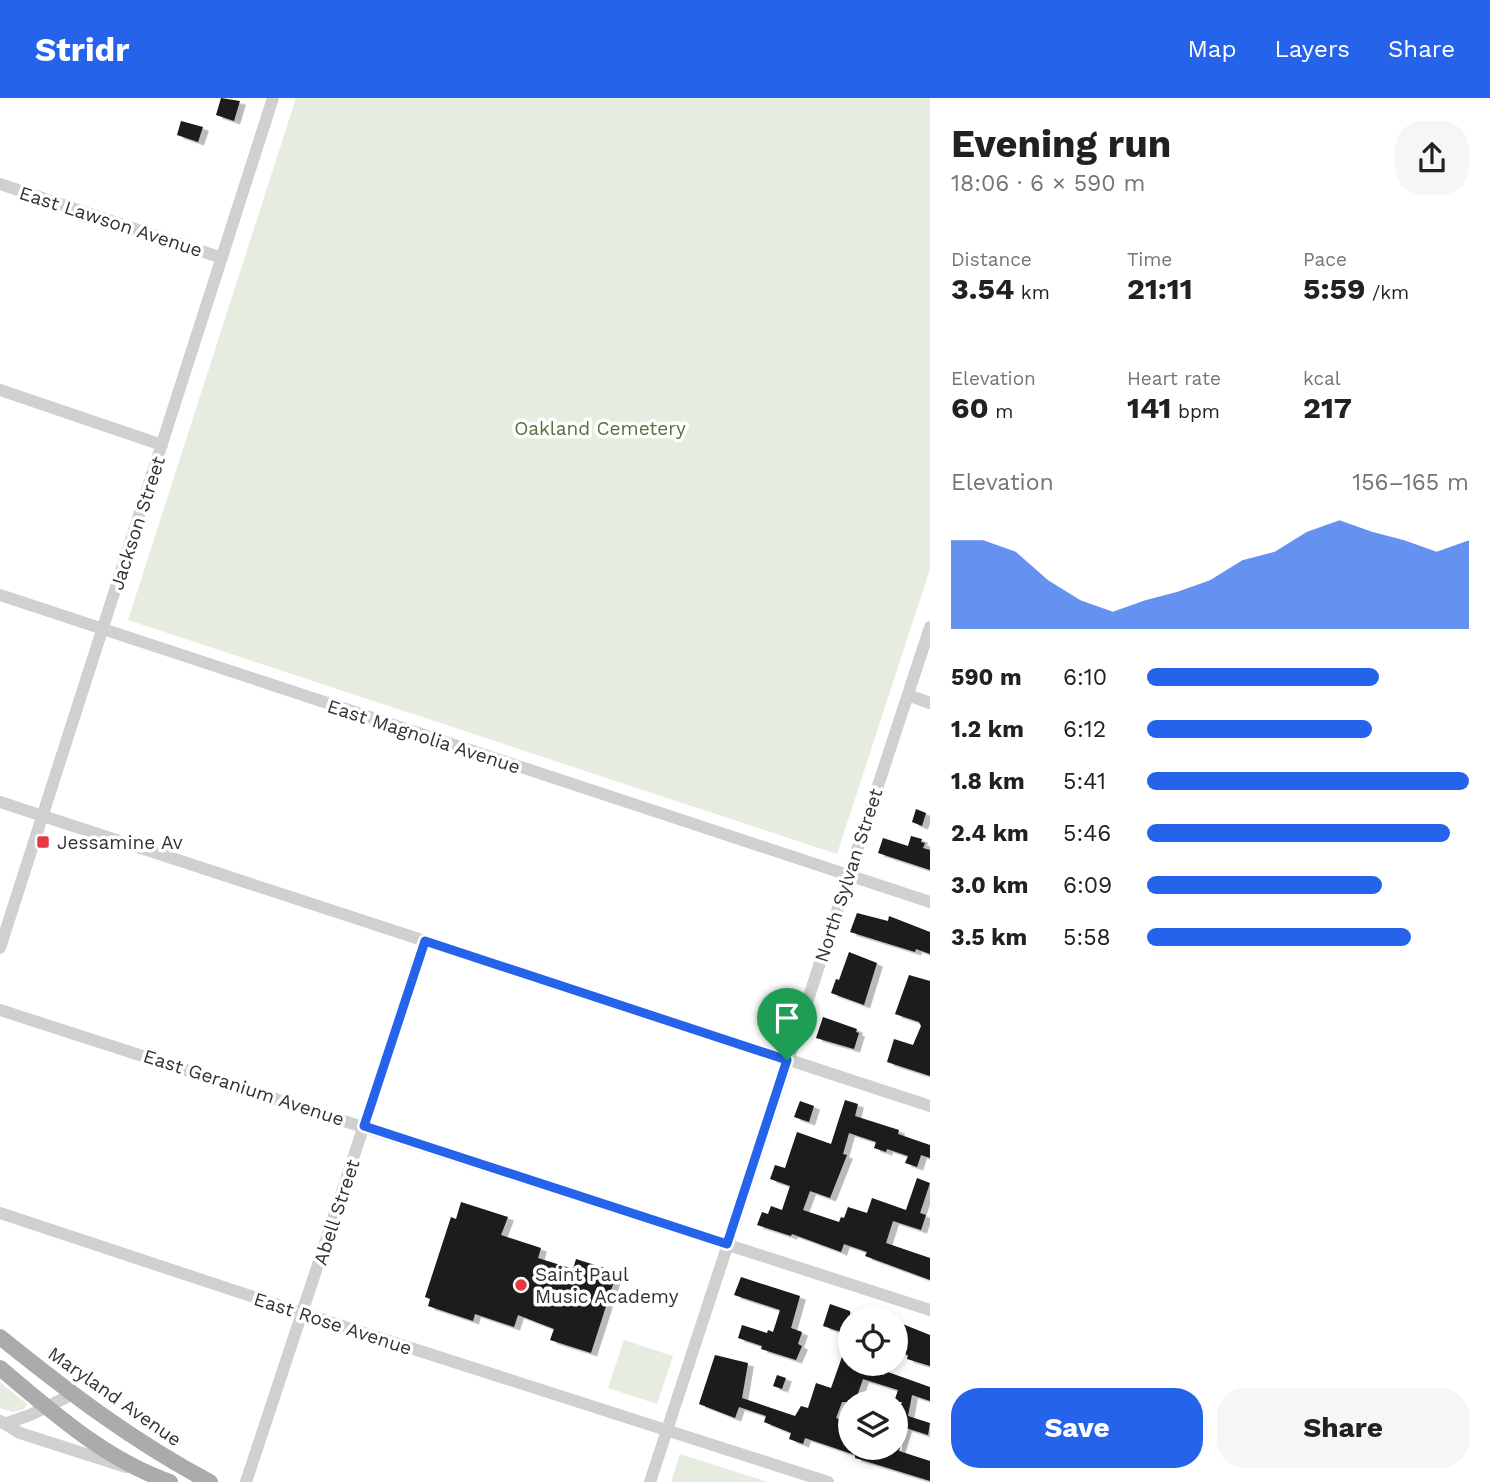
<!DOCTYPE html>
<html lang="en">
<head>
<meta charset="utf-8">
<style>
	body { margin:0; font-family:"Work Sans",sans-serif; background:#f6f6f6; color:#202124; height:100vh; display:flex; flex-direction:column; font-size:26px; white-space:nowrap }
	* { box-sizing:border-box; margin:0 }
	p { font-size:23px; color:#757577 }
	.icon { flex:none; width:38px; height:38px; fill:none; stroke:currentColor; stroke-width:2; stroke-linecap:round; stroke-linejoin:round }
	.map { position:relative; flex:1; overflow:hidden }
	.drawer { display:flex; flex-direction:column; background:#fff; width:560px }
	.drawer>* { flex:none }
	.buttons { position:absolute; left:838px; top:1208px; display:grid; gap:14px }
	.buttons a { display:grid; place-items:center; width:70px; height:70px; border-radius:50%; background:#fff; box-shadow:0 4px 10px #0003; font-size:35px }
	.pin { position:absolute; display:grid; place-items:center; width:60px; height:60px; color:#fff; margin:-72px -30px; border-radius:50% 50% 50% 0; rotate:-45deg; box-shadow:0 0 7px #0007 }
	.pin .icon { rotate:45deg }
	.round { display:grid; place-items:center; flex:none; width:74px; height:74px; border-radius:28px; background:#f6f6f6 }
	.overview { display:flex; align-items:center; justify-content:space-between; height:119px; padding:0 21px }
	h1 { font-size:38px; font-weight:700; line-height:52px }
	.figures { display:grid; grid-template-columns:repeat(3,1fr); gap:10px; height:119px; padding:7px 21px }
	.figures div { display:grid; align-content:center }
	.figures b { font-size:30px; font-weight:700 }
	.figures small { font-size:19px; font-weight:400 }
	.figures p { font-size:19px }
	.chart { height:196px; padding:14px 21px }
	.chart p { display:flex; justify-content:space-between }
	.chart svg { width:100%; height:126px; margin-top:7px; fill:#2563eb; opacity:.7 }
	.button { display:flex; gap:14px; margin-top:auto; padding:14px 21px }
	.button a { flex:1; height:80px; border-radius:28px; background:#2563eb; color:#fff; font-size:28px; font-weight:700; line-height:80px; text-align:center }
	.button a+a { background:#f6f6f6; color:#202124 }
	ul { padding:0 21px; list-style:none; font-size:23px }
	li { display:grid; grid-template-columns:112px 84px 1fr; align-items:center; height:52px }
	li i { height:18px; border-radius:9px; background:#2563eb }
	header { display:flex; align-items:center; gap:42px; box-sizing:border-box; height:98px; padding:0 35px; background:#2563eb; color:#fff }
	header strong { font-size:33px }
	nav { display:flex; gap:38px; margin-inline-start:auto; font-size:24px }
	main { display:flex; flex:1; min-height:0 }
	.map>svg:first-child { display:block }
	.green { fill:#e6ecdf }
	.building { fill:#1a1a1a; fill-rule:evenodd; filter:url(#shadow) }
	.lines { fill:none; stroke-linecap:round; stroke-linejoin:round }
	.minor { stroke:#d0d0d0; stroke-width:12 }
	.major { stroke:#ababab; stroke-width:16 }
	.route-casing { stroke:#fff; stroke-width:14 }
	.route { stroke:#2563eb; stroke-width:9 }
	.poi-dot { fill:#e63946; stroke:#fff; stroke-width:2.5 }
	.labels { text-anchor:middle; stroke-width:7; stroke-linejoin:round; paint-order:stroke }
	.street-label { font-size:19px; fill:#333; stroke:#fff }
	.park-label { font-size:19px; fill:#56703f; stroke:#fff }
	.poi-label { font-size:19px; fill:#333; stroke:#fff; text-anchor:start }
</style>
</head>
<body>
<header>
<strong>Stridr</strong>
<nav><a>Map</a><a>Layers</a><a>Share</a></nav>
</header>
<main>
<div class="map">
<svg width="930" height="1384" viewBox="0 0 930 1384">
	<defs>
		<filter id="shadow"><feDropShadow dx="6" dy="3.5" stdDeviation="0" flood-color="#0004"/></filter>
	</defs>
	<rect width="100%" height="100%" fill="#fff"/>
	<path class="green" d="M296,0H930V471L837,756L128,522Z
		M624,1242L673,1258L657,1306L608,1290Z
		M0,1284L27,1306L24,1311L13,1314L0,1310Z
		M680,1356L768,1384H671Z"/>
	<path class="building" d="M221,0L240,3L234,23L216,17Z
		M181,23L203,29L198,44L177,37Z
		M916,711L926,715L922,728L912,724Z
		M911,738L922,741L921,744L925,745L923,750L930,752V772L878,755L883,740L908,748Z
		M857,815L888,823L889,818L930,834V856L916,851L915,854L850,834Z
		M849,854L877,865L864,907L831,895L836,881L839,882Z
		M909,877L930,883V978L887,964L894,941L913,947L921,928L919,924L895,916Z
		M823,919L857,931L856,934L859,935L854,951L816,940Z
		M845,1002L858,1006L855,1018L899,1032L898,1036L930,1047V1060L921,1057L917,1069L905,1065L908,1058L887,1051L886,1054L874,1050L876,1044L849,1035L843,1056L847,1057L830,1100L810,1093L803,1112L839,1124L841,1119L844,1120L848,1109L867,1115L872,1100L906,1112L917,1080L930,1085L920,1115L926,1117L921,1132L893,1123L886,1145L930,1160V1182L865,1158L867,1154L844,1146L841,1154L792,1136L791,1138L757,1127L762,1114L768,1116L771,1108L782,1112L790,1088L770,1081L775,1067L785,1070L797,1034L831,1046Z
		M800,1003L814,1008L809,1024L794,1019Z
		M461,1104L508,1119L501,1137L541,1150L538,1160L573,1171L576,1161L617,1174L591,1255L550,1242L554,1231L518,1217L514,1229L475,1216L473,1223L428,1208L430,1201L425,1199L451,1119L456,1121Z
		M741,1179L800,1198L791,1230L802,1234L798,1246L802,1248L796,1262L761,1251L762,1248L738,1240L742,1227L767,1235L768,1232L773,1234L780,1212L734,1197Z
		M830,1206L850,1213V1237L823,1228Z
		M900,1225L930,1237V1268L907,1261L908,1257L896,1253V1237Z
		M849,1239L850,1266L884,1277L885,1273L930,1289V1303L912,1297L908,1318L930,1325L928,1337L906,1330L899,1353L930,1363V1383L865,1363L855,1360V1357L805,1340L803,1346L789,1341L791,1335L764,1324L766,1318L739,1309L735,1320L699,1306L715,1257L748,1265L742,1300L795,1318L801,1308L808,1310L816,1285L831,1290ZM863,1281L898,1292L894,1304H902L896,1321V1349H850V1325L836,1320L842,1304H855Z
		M777,1277L786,1280L782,1291L773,1288Z"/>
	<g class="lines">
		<path class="minor" d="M0,86L222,160
			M0,292L162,347
			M0,497L930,804
			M908,597L930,605
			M0,704L930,1008
			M0,850L273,0
			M0,912L930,1212
			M0,1115L314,1219L828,1384
			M0,1323L20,1335L126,1369
			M7,1325L30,1317L73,1296
			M246,1384L425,843
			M650,1384L930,529"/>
		<path class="major" d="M0,1239C67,1293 134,1344 210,1384
			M0,1270C53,1314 104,1361 170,1384"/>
	</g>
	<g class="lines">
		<defs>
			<path id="route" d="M425,843L787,962L727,1146L364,1028Z"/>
		</defs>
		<use href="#route" class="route-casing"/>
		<use href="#route" class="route"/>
	</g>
	<g class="poi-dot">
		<rect x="36" y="737" width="14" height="14" rx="3.5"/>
		<circle cx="521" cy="1187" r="7"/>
	</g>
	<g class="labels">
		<g class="street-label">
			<text transform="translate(111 123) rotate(18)" y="7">East Lawson Avenue</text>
			<text transform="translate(137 425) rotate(-72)" y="7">Jackson Street</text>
			<text transform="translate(424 638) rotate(18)" y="7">East Magnolia Avenue</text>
			<text transform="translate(848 777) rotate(-72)" y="7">North Sylvan Street</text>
			<text transform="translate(244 989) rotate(18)" y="7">East Geranium Avenue</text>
			<text transform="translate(336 1114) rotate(-72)" y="7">Abell Street</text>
			<text transform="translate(333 1225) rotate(18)" y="7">East Rose Avenue</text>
			<text transform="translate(115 1298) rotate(35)" y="7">Maryland Avenue</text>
		</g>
		<g class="park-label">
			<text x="600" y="337">Oakland Cemetery</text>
		</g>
		<g class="poi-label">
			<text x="57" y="751">Jessamine Av</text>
			<text x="535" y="1183">Saint Paul<tspan x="535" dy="22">Music Academy</tspan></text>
		</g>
	</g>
</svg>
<div class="buttons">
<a><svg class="icon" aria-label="locate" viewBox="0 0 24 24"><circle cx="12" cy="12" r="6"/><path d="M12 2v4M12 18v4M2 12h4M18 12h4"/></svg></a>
<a><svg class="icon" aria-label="layers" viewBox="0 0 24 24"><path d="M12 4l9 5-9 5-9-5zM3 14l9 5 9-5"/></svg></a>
</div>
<div class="pin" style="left:787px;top:962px;background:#1e9e55"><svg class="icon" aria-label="arrive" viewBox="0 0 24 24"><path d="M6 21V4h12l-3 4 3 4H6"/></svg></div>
</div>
<section class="drawer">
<div class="overview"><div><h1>Evening run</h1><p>18:06 · 6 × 590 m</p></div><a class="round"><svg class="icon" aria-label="share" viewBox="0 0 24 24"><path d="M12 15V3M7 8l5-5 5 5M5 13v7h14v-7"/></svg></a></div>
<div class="figures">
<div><p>Distance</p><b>3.54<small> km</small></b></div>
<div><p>Time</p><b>21:11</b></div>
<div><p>Pace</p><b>5:59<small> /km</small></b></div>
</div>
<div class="figures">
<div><p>Elevation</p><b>60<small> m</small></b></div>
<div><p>Heart rate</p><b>141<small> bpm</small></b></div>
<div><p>kcal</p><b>217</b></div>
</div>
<div class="chart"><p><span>Elevation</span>156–165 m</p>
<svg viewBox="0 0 160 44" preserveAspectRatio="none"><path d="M0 44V13L10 13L20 17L30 27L40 34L50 38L60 34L70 31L80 27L90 20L100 17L110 10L120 6L130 10L140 13L150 17L160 13V44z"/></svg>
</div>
<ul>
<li><b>590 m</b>6:10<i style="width:72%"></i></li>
<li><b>1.2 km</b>6:12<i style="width:70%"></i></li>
<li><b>1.8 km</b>5:41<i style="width:100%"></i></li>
<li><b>2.4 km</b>5:46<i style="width:94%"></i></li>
<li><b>3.0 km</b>6:09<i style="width:73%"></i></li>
<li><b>3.5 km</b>5:58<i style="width:82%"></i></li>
</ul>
<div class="button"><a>Save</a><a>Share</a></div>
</section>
</main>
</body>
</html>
